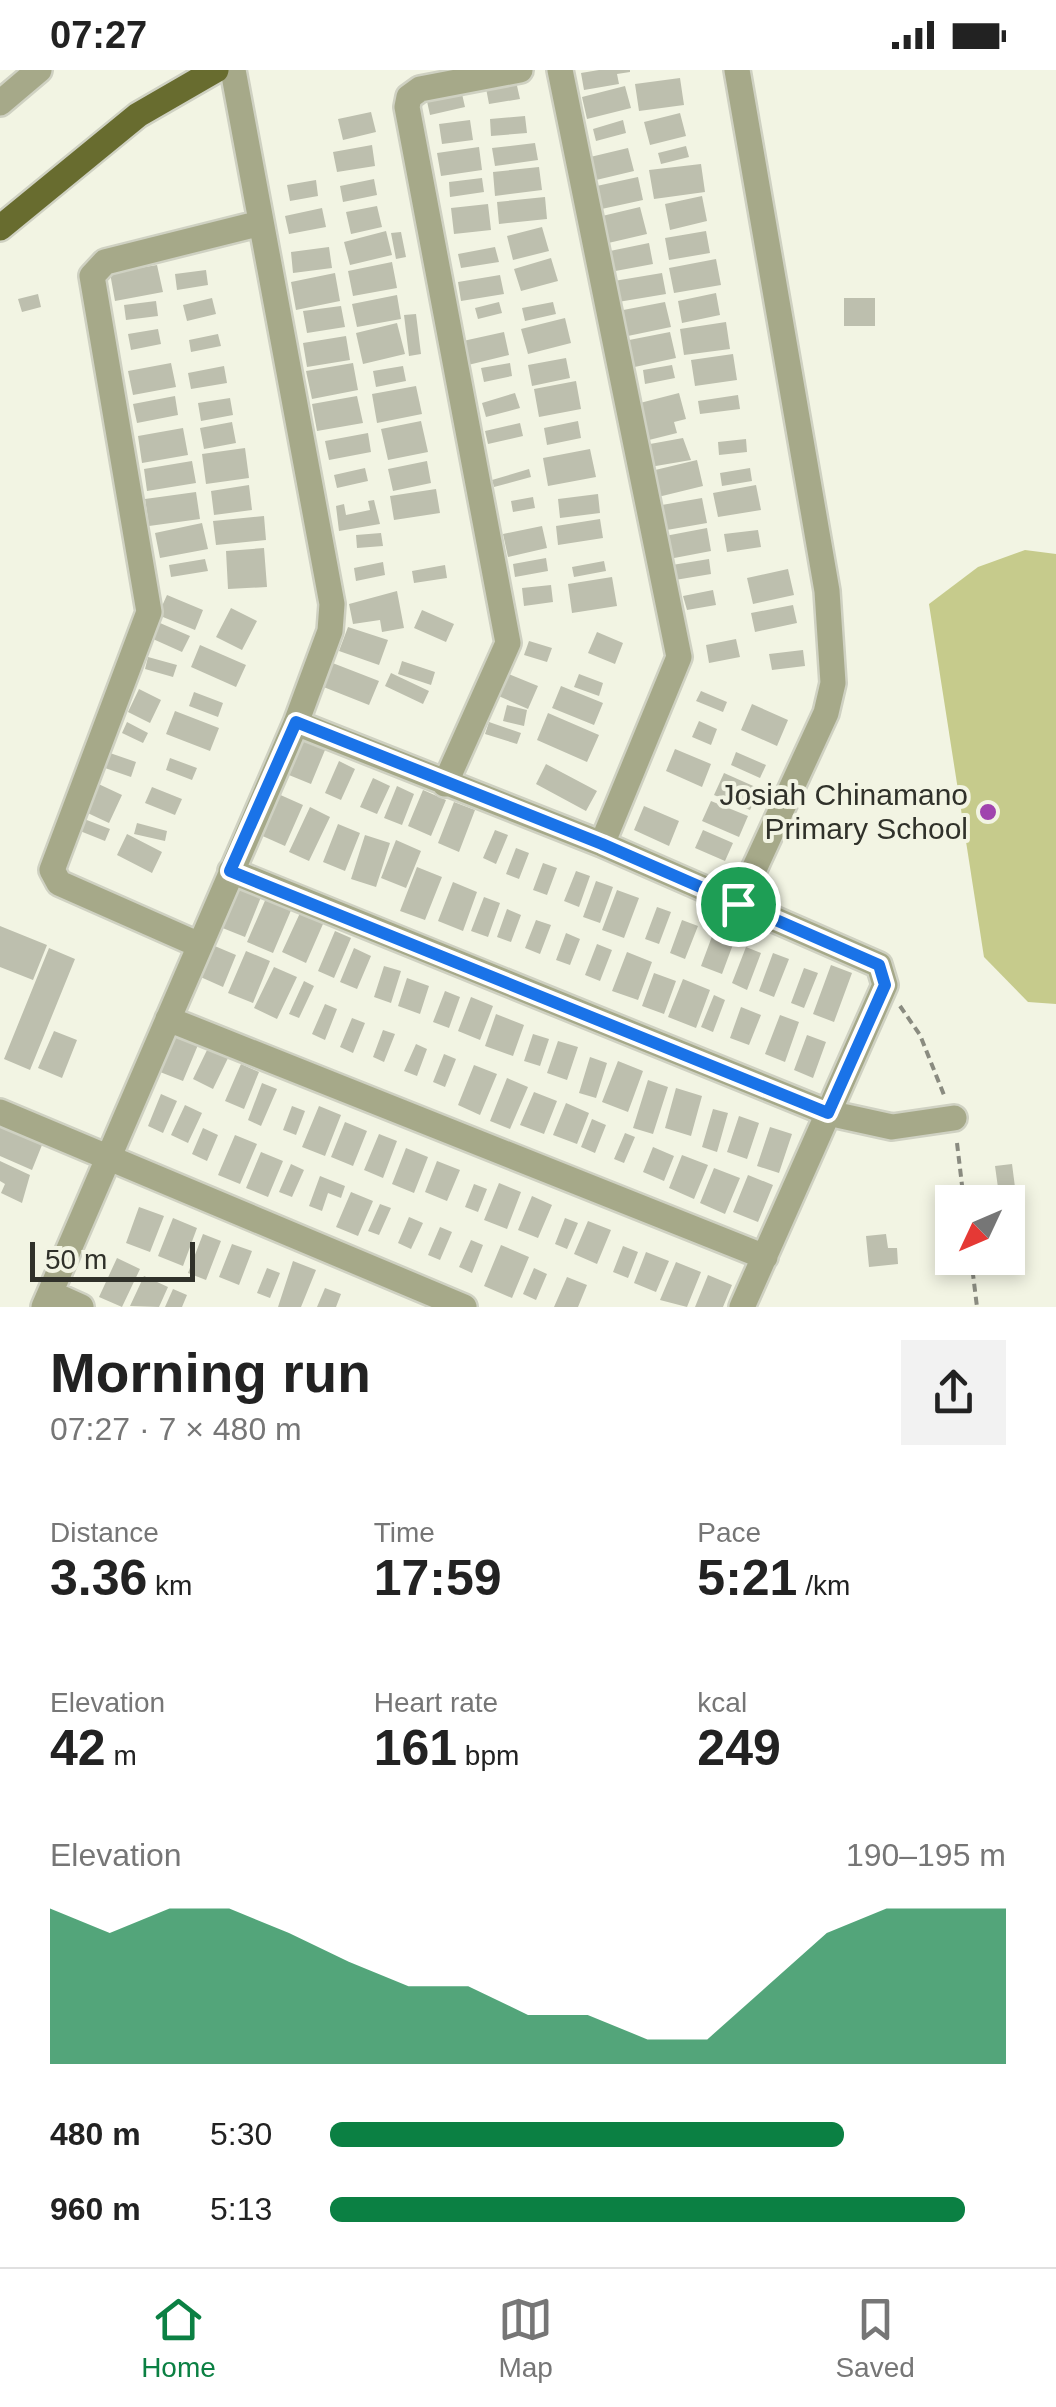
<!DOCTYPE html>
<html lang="en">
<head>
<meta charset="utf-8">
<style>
	body { margin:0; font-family:Arial,sans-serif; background:#f2f2f2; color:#222; height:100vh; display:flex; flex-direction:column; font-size:38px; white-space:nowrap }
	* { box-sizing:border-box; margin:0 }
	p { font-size:32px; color:#767676 }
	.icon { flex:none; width:55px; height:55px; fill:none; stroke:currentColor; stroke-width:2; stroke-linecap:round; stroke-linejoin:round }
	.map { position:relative; height:1237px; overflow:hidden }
	.side { display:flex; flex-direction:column; background:#fff; flex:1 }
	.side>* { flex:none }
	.needle { width:65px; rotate:226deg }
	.tools { position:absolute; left:935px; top:1115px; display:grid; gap:20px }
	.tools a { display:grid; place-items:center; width:90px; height:90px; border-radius:0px; background:#fff; box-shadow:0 5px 15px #0003; font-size:50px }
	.scale { position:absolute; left:30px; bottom:25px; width:165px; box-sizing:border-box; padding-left:10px; border:5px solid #30312a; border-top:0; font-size:28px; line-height:35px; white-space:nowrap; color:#30312a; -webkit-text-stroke:8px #f2f4e3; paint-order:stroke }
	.pin { position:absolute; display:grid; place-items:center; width:85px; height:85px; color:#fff; margin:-42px; border:5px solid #fff; border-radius:50%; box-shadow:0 2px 10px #0007 }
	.round { display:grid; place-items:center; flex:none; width:105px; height:105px; border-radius:0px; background:#f2f2f2 }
	.head { display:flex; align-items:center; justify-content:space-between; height:170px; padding:0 50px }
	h1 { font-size:55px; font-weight:800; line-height:75px }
	.figures { display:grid; grid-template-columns:repeat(3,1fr); gap:15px; height:170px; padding:10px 50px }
	.figures div { display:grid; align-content:center }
	.figures b { font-size:50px; font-weight:800 }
	.figures small { font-size:28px; font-weight:400 }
	.figures p { font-size:28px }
	.chart { height:280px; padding:20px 50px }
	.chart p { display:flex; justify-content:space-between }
	.chart svg { width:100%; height:180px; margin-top:10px; fill:#0b8043; opacity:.7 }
	ul { padding:0 50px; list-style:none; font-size:32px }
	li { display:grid; grid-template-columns:160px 120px 1fr; align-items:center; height:75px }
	li i { height:25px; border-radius:12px; background:#0b8043 }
	.status { display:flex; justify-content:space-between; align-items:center; height:70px; padding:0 50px; background:#fff; direction:ltr }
	.status svg { height:28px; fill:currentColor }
	.dock { display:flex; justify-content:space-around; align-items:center; height:140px; border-top:2px solid #e0e0e0; background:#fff; font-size:28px; color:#767676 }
	.dock a { display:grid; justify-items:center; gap:5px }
	.dock .active { color:#0b8043 }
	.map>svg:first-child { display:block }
	.green { fill:#c6cb8c }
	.building { fill:#bdbfae }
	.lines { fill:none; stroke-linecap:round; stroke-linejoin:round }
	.street-casing { stroke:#cfd1c2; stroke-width:30 }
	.primary-casing { stroke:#cfd1c2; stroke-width:30 }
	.path { stroke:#8a8b80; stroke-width:4; stroke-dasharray:8 5; stroke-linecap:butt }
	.street { stroke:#a6a989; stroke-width:25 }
	.primary { stroke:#686c2f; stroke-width:25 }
	.route-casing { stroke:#fff; stroke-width:20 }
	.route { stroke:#1a73e8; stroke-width:12 }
	.poi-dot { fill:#a044ae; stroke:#f2f4e3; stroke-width:4 }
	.labels { text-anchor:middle; stroke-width:8; stroke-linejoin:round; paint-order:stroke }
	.poi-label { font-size:30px; fill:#30312a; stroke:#f2f4e3; text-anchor:end }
</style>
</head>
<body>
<div class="status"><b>07:27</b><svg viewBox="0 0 49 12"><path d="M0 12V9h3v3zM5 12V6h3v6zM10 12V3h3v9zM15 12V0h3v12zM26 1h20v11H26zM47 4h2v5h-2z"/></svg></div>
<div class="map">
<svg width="1056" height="1237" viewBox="0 0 1056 1237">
	<rect width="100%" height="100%" fill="#f2f4e3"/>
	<path class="green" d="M1025,480L1056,484V934L1028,932L984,887L929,534L978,497Z"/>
	<path class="building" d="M599,0H630V2L617,4L619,14L584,20L581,3Z
		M515,7L520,29L489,34L485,13Z
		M680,8L684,35L639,41L635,14Z
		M460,15L465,37L430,45L425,22Z
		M625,16L631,38L587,49L582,27Z
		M371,42L376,62L343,70L338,49Z
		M680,43L686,66L650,75L644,52Z
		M525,46L527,63L491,66L490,49Z
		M470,50L473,70L442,74L439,54Z
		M623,50L626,63L596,71L593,59Z
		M535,73L538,90L495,96L492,78Z
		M372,75L375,96L337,102L333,82Z
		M686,76L689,87L661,94L658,83Z
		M479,77L482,100L441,106L437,83Z
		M628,78L634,101L592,111L586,88Z
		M701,94L705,122L654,129L649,100Z
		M539,97L542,120L495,126L493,102Z
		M638,107L643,130L597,140L592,117Z
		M482,108L484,122L450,127L449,112Z
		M374,109L377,125L343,132L340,116Z
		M316,110L318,126L290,131L287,115Z
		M702,126L707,151L670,160L665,134Z
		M545,127L547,149L499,154L497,132Z
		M488,134L491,160L454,164L451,138Z
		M377,136L382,157L351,164L346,142Z
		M640,137L647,164L604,174L598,147Z
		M322,138L326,157L289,164L285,146Z
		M542,157L549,181L513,190L507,166Z
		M386,161L392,185L350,195L344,172Z
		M706,161L710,183L669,190L665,168Z
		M401,162L406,187L396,189L391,163Z
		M649,173L653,194L610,202L605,182Z
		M329,177L332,198L293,203L291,182Z
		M495,177L499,192L461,198L458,184Z
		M551,188L558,211L521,221L514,199Z
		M716,189L721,215L674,223L669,198Z
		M392,192L397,218L353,226L348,201Z
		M157,195L163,222L115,231L110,203Z
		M206,200L208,215L177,220L175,204Z
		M335,203L340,231L296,240L291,212Z
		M662,203L666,224L618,232L614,211Z
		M500,205L504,224L461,231L458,212Z
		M716,223L720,245L682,253L678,231Z
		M38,224L41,237L22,242L18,229Z
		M397,225L401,249L357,257L352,234Z
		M212,228L216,244L187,251L183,235Z
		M844,228H875V256H844Z
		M156,231L158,246L126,250L124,235Z
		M499,232L502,243L478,249L475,238Z
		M553,232L556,244L525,251L522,238Z
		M665,232L671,257L623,267L618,241Z
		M341,236L345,257L307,263L303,241Z
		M416,244L421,284L409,286L404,245Z
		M565,248L571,273L528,284L521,259Z
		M726,252L730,279L684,285L680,259Z
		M397,253L405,284L363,294L356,263Z
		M158,259L161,274L131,280L128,264Z
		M504,262L509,285L468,295L463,271Z
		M670,262L676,288L630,298L624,271Z
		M218,264L221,276L191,282L189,270Z
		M346,266L350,290L307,297L303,273Z
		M733,284L737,310L695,316L691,290Z
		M566,288L570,308L532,316L528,295Z
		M171,293L176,317L133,325L128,301Z
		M353,293L358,320L312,329L306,301Z
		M510,293L512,306L484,312L481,298Z
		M672,295L675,308L645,314L643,300Z
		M224,296L227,313L191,319L188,303Z
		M403,296L406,311L376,317L373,301Z
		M576,311L581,339L539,347L534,319Z
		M416,316L422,344L377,353L372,324Z
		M515,323L520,338L486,347L482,333Z
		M679,323L686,349L674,352L677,363L645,371L636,334Z
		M738,325L740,339L700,344L698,331Z
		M175,326L178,345L137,353L133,334Z
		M357,326L363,353L317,361L312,334Z
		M230,328L233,345L201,351L198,333Z
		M421,351L428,382L388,390L381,359Z
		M578,351L581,368L547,375L544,358Z
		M232,352L236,373L204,379L200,358Z
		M520,353L523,366L488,374L485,361Z
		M183,358L188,385L142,393L138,366Z
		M368,363L371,382L329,390L325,371Z
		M683,368L691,390L650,397V374Z
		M746,369L747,382L719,385L718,372Z
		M245,378L249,408L206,414L202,384Z
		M590,379L596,407L548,416L543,388Z
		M697,390L703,416L658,427L651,401Z
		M192,391L196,413L147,421L144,399Z
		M427,391L431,413L393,421L388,399Z
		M365,398L368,411L337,418L334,405Z
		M750,398L752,411L722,416L720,403Z
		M529,399L531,407L494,417L492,410Z
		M249,415L252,440L214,445L211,421Z
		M756,415L761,440L718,447L713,423Z
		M436,419L440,443L394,450L390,426Z
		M196,422L200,449L149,456L145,429Z
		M598,424L600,443L560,448L558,429Z
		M533,427L535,438L513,442L511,431Z
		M702,428L707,453L661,461L656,436Z
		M374,430L380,454L339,461L336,436L344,434L346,445L370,440L368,431Z
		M264,446L266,470L216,475L213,451Z
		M600,449L603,468L558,475L556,456Z
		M202,453L208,479L160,488L155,463Z
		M542,456L547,478L508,487L503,464Z
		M707,458L711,481L669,489L665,466Z
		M758,460L761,477L727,482L724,464Z
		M381,463L383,476L357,478L356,465Z
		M264,478L267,517L228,519L226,481Z
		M546,488L548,501L515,507L513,494Z
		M205,489L208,501L171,507L169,495Z
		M709,489L711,504L675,510L672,495Z
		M604,491L606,501L574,507L572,497Z
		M383,492L385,505L356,511L354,498Z
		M445,495L447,508L414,513L412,501Z
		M788,499L794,525L753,534L747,508Z
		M612,507L617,536L572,543L568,514Z
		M551,515L553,532L524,536L522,518Z
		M713,520L716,535L687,540L683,526Z
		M397,521L404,558L382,562L380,550L353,554L349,534Z
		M167,525L203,540L195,560L158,545Z
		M793,535L797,553L755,562L751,543Z
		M231,538L257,551L242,580L216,567Z
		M422,540L454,554L446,572L414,558Z
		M160,553L190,566L182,582L153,569Z
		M348,557L388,570L379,595L339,581Z
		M597,562L623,573L615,594L588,583Z
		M736,569L740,587L709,593L706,575Z
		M529,571L552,578L547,592L524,585Z
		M200,575L246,595L236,617L191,597Z
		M803,580L805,596L772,600L769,584Z
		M148,587L177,595L173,607L145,599Z
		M402,591L435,602L431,615L398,604Z
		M330,592L379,611L369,635L321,616Z
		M504,602L538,616L528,639L494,624Z
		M391,603L429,621L423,634L385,616Z
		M579,604L603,613L599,626L574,617Z
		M561,616L603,633L594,655L552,638Z
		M139,619L161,630L150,653L128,642Z
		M701,621L727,632L723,642L696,631Z
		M194,622L223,633L218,647L189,636Z
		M752,634L788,650L777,676L741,660Z
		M507,635L527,640L524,656L503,651Z
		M175,641L219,658L210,681L166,664Z
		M548,643L599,665L587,692L537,670Z
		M699,651L717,659L711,675L692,667Z
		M127,652L148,663L143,673L122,663Z
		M489,652L521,663L517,674L485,664Z
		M299,669L325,680L311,714L284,703Z
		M675,679L711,694L702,717L666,701Z
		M736,682L766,695L760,708L731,695Z
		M110,683L136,692L131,707L105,698Z
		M170,688L197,698L192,710L166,700Z
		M339,691L355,699L341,730L325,723Z
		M546,694L597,721L586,741L536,714Z
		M724,703L760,719L750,740L714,725Z
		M373,708L390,716L377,744L360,737Z
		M90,710L122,725L109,753L77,738Z
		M397,716L414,724L402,755L384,748Z
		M152,717L182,729L175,745L145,733Z
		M423,720L446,730L431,766L408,756Z
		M276,723L303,735L285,776L258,764Z
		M711,731L748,746L739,767L702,751Z
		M454,732L475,740L459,782L438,773Z
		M644,736L679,751L669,776L634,760Z
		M310,737L330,747L309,791L289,782Z
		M79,747L110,759L105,771L75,759Z
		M137,753L167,761L165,771L134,764Z
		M338,754L360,763L345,801L323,792Z
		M495,760L508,765L496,794L483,788Z
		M703,760L733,773L725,791L695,778Z
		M127,764L162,782L152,803L117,785Z
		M365,765L390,773L376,817L351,809Z
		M396,770L421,781L406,818L381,808Z
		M516,778L529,783L519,809L506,804Z
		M543,793L557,798L547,825L533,820Z
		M417,797L442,807L425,850L400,841Z
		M576,801L590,806L579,837L564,831Z
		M596,811L613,817L600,853L583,847Z
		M453,812L477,822L463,861L438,851Z
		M236,817L261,827L245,867L220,857Z
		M617,820L639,828L624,868L602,860Z
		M267,826L292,838L273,883L247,872Z
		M484,827L500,833L488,867L471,861Z
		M657,837L671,842L659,874L645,869Z
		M507,839L521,845L511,872L497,867Z
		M300,843L323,854L306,893L282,882Z
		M536,850L551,855L540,884L525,878Z
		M682,850L698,856L685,889L670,883Z
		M0,856L47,875L33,910L0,897Z
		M335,861L351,868L334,908L318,901Z
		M714,861L735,869L722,904L701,896Z
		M566,863L580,869L570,895L556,890Z
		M210,874L236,885L223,917L196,905Z
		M597,874L612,880L600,911L585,905Z
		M746,877L761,883L747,920L732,913Z
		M49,878L75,889L30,1000L4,989Z
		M354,878L371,886L357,919L340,912Z
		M246,881L270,891L253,933L228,923Z
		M627,882L652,892L638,930L612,921Z
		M773,883L789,889L774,927L759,921Z
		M831,895L852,903L834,952L813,944Z
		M384,896L401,901L391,933L374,927Z
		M274,897L297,907L277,949L254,938Z
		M804,898L818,903L804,938L791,933Z
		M654,903L676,911L664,944L642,936Z
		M407,908L429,916L420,944L398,936Z
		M683,909L710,920L696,958L668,947Z
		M304,911L314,916L299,948L289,944Z
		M445,921L460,927L449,958L433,952Z
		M714,925L725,930L713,962L701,957Z
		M471,927L493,936L480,970L458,961Z
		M325,934L337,939L325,970L312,964Z
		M741,937L761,945L749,975L730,968Z
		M496,944L524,955L513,986L485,976Z
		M780,945L799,952L785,992L765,984Z
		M352,948L365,953L353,983L340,977Z
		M383,960L395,964L384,992L373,987Z
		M54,961L77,970L62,1008L38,998Z
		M171,963L198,975L183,1011L155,1000Z
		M533,964L549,969L540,996L524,991Z
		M807,965L826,972L813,1008L794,1000Z
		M558,971L578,977L567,1010L547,1003Z
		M416,974L427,979L417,1006L404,1001Z
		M208,978L228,988L213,1019L193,1009Z
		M444,984L456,989L445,1017L433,1012Z
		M590,987L607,993L596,1028L579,1023Z
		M618,991L643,1001L628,1042L602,1032Z
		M241,994L259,1002L244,1039L225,1031Z
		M474,995L497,1004L480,1045L458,1035Z
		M507,1008L528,1017L510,1059L490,1051Z
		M648,1010L668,1017L653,1064L633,1058Z
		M262,1013L277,1019L261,1056L248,1050Z
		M676,1018L702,1026L691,1066L665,1058Z
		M534,1022L557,1031L544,1064L520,1055Z
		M161,1024L177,1031L163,1063L148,1056Z
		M566,1033L589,1043L577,1074L553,1065Z
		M185,1035L202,1043L188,1073L171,1065Z
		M292,1036L305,1041L296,1065L283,1060Z
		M319,1036L341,1045L325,1086L302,1077Z
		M713,1039L728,1043L717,1082L702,1077Z
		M739,1046L759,1053L747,1089L727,1082Z
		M592,1049L606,1055L595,1083L581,1077Z
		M345,1052L367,1061L353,1096L331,1087Z
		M0,1057L42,1075L32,1100L0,1086Z
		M770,1057L792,1064L779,1103L757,1096Z
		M203,1058L218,1065L207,1091L192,1084Z
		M625,1063L635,1067L624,1093L614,1089Z
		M379,1064L397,1071L383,1108L364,1100Z
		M235,1065L257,1074L240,1114L218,1105Z
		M653,1077L674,1086L664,1111L643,1102Z
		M406,1078L428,1087L414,1123L392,1114Z
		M261,1082L283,1091L268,1127L246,1118Z
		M682,1085L708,1095L694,1129L669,1118Z
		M0,1091L30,1105L22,1133L1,1123L5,1114L0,1111Z
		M437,1091L460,1100L447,1131L425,1122Z
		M291,1094L304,1100L292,1127L279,1122Z
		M1012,1094L1019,1148L1008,1150V1132H1000L995,1096Z
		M714,1098L740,1108L725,1144L700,1133Z
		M748,1105L773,1115L758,1152L733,1142Z
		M320,1106L345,1116L341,1128L328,1123L322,1141L309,1136Z
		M499,1113L521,1122L507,1159L484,1150Z
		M474,1114L487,1119L478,1142L465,1137Z
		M351,1122L373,1131L358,1166L336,1157Z
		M532,1126L552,1135L538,1168L518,1160Z
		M380,1134L391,1138L379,1165L368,1161Z
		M139,1137L164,1146L150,1182L126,1173Z
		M409,1147L423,1153L411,1179L398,1173Z
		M173,1148L197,1158L183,1196L158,1186Z
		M565,1148L578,1153L567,1179L555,1174Z
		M588,1151L611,1160L597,1194L574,1184Z
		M440,1157L452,1162L440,1190L428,1185Z
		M203,1164L221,1171L206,1210L188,1203Z
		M886,1164L888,1178H897L898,1194L869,1197L866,1166Z
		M471,1170L483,1175L472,1203L459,1197Z
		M232,1174L252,1181L239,1215L219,1207Z
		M501,1175L529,1187L512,1228L484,1216Z
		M623,1176L638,1182L628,1208L613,1202Z
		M646,1182L669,1191L656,1222L634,1213Z
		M117,1188L140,1199L122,1237L99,1227Z
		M293,1191L316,1200L301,1237H278Z
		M676,1192L701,1202L687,1237L660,1230Z
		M267,1198L280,1203L270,1228L257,1223Z
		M534,1198L547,1204L536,1230L523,1224Z
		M708,1205L732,1215L723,1237H695Z
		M144,1206L168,1217L159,1237L130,1236Z
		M567,1207L587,1215L578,1237H554Z
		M325,1218L341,1224L336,1237H317Z
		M173,1219L187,1225L182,1237H165Z"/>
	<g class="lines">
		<defs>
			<path id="street" d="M560,0L679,587L602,774
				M737,0L827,521L833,613L826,643L738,834
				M0,33L39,0
				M296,653L602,774L879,895L885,915L742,1237
				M445,714L508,573L407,37L409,27L420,19L520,0
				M231,801L828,1043L892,1057L954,1048
				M197,874L59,813L52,800L149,542L92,206L105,192L261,153
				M168,949L765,1187
				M0,1042L464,1237
				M50,1223L81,1237
				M44,1237L296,653L330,561L332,534L233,0"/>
			<path id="primary" d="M0,158L138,45L216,0"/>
		</defs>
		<use href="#street" class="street-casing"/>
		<use href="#primary" class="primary-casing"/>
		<path class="path" d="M900,936L920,965L944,1025
			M957,1073L964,1132
			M971,1188L977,1237"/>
		<use href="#street" class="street"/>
		<use href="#primary" class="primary"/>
	</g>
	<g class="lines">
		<defs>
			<path id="route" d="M296,652L602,774L879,895L885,915L828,1043L230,801Z"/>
		</defs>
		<use href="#route" class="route-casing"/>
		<use href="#route" class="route"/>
	</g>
	<circle class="poi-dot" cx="988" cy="742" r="10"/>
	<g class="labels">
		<g class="poi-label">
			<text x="968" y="735">Josiah Chinamano<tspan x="968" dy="34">Primary School</tspan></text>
		</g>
	</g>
</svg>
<div class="tools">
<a><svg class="needle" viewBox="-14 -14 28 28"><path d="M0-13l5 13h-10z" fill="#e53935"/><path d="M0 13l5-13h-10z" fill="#767676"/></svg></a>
</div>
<div class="scale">50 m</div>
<div class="pin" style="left:738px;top:834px;background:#1e9e55"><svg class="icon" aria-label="arrive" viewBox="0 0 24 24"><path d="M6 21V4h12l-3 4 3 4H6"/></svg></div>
</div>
<section class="side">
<div class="head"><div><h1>Morning run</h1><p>07:27 · 7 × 480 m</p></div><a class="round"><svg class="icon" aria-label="share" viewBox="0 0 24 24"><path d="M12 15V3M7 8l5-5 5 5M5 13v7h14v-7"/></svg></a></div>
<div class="figures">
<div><p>Distance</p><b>3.36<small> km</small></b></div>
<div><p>Time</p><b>17:59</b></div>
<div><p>Pace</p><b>5:21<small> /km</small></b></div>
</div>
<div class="figures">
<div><p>Elevation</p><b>42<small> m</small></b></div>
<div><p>Heart rate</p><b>161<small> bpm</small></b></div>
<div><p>kcal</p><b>249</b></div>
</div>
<div class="chart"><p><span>Elevation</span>190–195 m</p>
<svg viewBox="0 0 160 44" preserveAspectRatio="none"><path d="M0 44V6L10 12L20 6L30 6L40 12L50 19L60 25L70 25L80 32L90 32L100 38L110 38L120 25L130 12L140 6L150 6L160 6V44z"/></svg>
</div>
<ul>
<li><b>480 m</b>5:30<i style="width:76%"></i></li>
<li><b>960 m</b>5:13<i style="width:94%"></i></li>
</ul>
</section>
<nav class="dock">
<a class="active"><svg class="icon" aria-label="home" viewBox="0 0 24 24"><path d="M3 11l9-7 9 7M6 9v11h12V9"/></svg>Home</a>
<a><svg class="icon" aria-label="map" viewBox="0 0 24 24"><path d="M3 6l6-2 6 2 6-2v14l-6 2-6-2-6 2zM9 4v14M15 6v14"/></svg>Map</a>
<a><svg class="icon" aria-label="saved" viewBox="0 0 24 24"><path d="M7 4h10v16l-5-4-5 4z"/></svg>Saved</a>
</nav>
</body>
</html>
